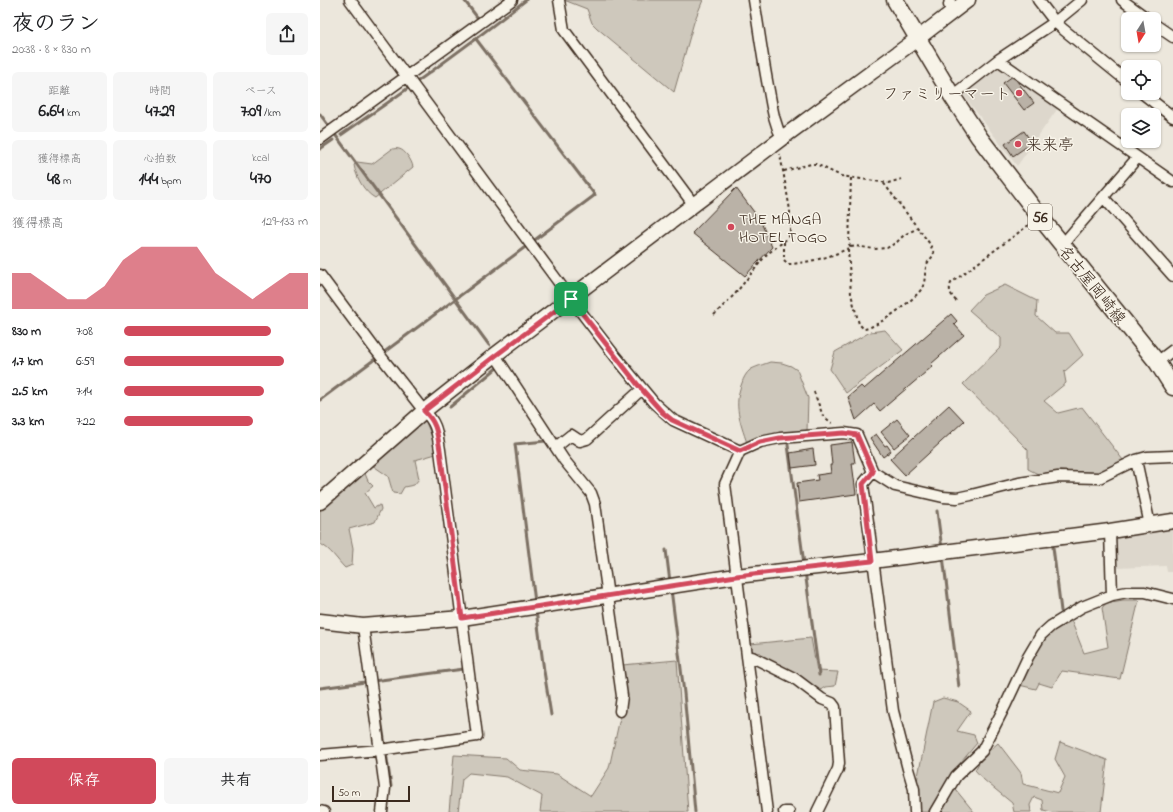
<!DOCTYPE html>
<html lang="ja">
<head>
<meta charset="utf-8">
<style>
	body { margin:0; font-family:"Indie Flower","Klee One",sans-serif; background:#f6f6f6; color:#202124; height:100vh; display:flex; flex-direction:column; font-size:15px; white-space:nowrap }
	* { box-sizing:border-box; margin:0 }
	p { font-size:13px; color:#757577 }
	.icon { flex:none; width:22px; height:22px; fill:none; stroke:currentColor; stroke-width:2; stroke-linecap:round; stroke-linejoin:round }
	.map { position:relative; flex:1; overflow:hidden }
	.details { display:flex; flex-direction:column; background:#fff; width:320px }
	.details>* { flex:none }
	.needle { width:26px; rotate:191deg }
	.controls { position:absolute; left:801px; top:12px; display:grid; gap:8px }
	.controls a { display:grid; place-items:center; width:40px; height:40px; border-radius:6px; background:#fff; box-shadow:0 1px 3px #0004; font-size:20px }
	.scale { position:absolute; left:12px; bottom:10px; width:78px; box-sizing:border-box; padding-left:4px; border:2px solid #3b2a1e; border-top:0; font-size:11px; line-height:14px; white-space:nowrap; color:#3b2a1e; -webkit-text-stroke:3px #f7f3e8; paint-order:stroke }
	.pin { position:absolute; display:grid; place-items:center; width:34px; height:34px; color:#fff; margin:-17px; border-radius:8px; box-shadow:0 2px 6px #0006 }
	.round { display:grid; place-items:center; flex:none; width:42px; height:42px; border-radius:6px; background:#f6f6f6 }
	.headline { display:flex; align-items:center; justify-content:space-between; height:68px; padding:0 12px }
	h1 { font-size:22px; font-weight:700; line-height:30px }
	.metrics { display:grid; grid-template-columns:repeat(3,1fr); gap:6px; height:68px; padding:4px 12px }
	.metrics div { display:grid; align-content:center; border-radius:6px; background:#f6f6f6; text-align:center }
	.metrics b { font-size:17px; font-weight:700 }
	.metrics small { font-size:11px; font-weight:400 }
	.metrics p { font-size:11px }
	.chart { height:112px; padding:8px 12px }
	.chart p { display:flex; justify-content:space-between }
	.chart svg { width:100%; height:72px; margin-top:4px; fill:#d1495b; opacity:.7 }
	.action { display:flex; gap:8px; margin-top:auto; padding:8px 12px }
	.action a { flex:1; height:46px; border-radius:6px; background:#d1495b; color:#fff; font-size:16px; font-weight:700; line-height:46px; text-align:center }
	.action a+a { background:#f6f6f6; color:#202124 }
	ul { padding:0 12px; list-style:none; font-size:13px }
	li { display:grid; grid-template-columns:64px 48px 1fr; align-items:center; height:30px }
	li i { height:10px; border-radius:5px; background:#d1495b }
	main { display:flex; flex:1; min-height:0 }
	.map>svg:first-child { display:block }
	.built { fill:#ddd7cc }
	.green { fill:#cec8bc; stroke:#84796d }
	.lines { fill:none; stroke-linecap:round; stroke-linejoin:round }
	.stream { stroke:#7c7064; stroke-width:3 }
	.building { fill:#bab2a7; stroke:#3b2a1e }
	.street-casing { stroke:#3b2a1e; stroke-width:13 }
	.secondary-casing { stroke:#3b2a1e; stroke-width:17 }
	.primary-casing { stroke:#3b2a1e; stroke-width:19 }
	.path { stroke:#3b2a1e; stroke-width:2; stroke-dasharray:3 3; stroke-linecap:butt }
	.street { stroke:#f7f3e8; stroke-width:10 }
	.secondary { stroke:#f7f3e8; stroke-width:14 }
	.primary { stroke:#f7f3e8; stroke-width:16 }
	.route-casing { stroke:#fff; stroke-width:8 }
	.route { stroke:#d1495b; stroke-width:5 }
	.poi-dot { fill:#d1495b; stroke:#f7f3e8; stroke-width:1.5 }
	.labels { text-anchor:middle; stroke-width:3; stroke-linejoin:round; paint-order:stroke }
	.shield { fill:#f7f3e8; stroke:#73665b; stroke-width:1 }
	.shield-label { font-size:15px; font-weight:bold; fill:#3b2a1e }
	.poi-label { font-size:16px; fill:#3b2a1e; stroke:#f7f3e8; text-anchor:start }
	.street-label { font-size:16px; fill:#3b2a1e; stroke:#f7f3e8 }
</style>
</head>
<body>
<main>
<section class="details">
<div class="headline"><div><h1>夜のラン</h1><p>20:38 · 8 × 830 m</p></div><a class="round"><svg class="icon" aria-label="share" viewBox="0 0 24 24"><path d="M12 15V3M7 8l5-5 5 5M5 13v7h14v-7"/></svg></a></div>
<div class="metrics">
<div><p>距離</p><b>6.64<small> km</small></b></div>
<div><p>時間</p><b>47:29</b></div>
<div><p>ペース</p><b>7:09<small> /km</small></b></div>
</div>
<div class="metrics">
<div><p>獲得標高</p><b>48<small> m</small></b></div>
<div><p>心拍数</p><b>144<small> bpm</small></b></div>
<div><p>kcal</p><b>470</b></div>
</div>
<div class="chart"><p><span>獲得標高</span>129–133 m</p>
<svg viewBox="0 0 160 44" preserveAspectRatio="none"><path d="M0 44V22L10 22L20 30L30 38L40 38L50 30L60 14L70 6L80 6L90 6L100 6L110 22L120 30L130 38L140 30L150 22L160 22V44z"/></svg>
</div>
<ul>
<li><b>830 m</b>7:08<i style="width:80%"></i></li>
<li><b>1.7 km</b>6:59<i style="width:87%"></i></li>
<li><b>2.5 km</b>7:14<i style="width:76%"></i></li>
<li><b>3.3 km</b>7:22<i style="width:70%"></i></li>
</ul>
<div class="action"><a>保存</a><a>共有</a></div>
</section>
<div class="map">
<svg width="853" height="812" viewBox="0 0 853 812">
	<rect width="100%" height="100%" fill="#ece7dc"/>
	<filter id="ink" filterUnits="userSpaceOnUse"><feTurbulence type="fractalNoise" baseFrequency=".025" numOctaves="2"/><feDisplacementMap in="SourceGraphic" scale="8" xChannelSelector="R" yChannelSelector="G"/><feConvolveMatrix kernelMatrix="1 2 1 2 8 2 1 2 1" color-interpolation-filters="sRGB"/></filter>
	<g filter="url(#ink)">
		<path class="built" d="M676,67L681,68L738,108L697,166L642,93Z
			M853,530V572H847L846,566L797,568L794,543L798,536Z"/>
		<path class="green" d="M244,0H383L374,22L354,92L277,28L272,23L267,9Z
			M72,149C74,149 76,148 79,149C85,150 92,161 93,167L55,198C44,192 36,177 34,165L37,162L52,164Z
			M685,285L717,301L716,316L735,333H749L763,355L744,372L746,383L724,401L738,413L762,407L803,460L789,469L777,473L740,471L720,475L708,469V450L643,384L681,347V338L649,310L663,295Z
			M565,330L583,350L526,393L510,369L515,352L550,332Z
			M450,362L462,363L471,366L477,370L488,398L487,431L427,443C420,422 413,405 422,383C423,379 426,373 430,370C434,367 445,364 450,362Z
			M105,420L112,437L116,454L95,460L99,479L94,485L84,487L80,494L73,493L68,476L52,465Z
			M44,471L48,481L53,486L45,493L54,508L60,505L61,509L55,522L29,529L33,548L32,565L25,568C17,560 10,548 0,544V511Z
			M803,600H819L800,679L742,671L732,687L719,683L716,689L699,685L719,645L733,631L751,620L764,653L788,647L782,608L786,603Z
			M491,638L497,671L518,672L515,686L505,687L499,691L443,658L441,653L431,651L430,644Z
			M357,660L368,812H220L222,796L187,777L149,773L142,779L138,812H129L134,755L186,758L200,770L237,774L271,796L289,768L303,704L307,700L302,665Z
			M623,698L638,702L651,711L637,731L654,735L657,743L632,773L608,812H598L596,786L613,702Z
			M740,742L787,760L781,812H732L723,810L722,800L714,797L710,805L711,812H694L692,803L664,780L655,770L663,756L678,743L701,773L703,784L738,793L745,777L735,759Z
			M636,790L654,812H620L627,797Z"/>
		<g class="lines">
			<path class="stream" d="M144,0L157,17
				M0,114L169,345
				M21,135C84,92 146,47 206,0
				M0,149L13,140
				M0,400L275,195L156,39
				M130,407L178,367L179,368
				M468,445L484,564
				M617,511L622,549
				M733,547L741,611
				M346,550L350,582
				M623,556L639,687
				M485,571L499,675
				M351,589L364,693L375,812
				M215,602L195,444L226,441L224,439
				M216,610L224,671L231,715
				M0,688L144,669
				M57,691L71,786"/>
		</g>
		<path class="building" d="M693,76L714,103L704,110L683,83Z
			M704,131L712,143L693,156L685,144Z
			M416,188L440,220L452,247L425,276L372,233Z
			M631,314L637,321L634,324L644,335L611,364L613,366L560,411L554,404L536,420L528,397L541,386L544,389Z
			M629,405L644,421L585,475L570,459Z
			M577,419L590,435L574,448L561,432Z
			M556,434L565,446L567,445L571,451L563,457L550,438Z
			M532,442L535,463H532L536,494L479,502L477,483L498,480L497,475L511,473L510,465H512L510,445Z
			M493,449L495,465L472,468L470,453Z"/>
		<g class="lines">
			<defs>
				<path id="street" d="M30,0L251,299L295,356L334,403L353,420L420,451
					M239,0L244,30L374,205
					M434,0C439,30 443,61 449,91C452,107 454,123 462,138
					M630,0L629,5L632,12
					M718,0L735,22L744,30L808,82
					M802,0L828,19
					M834,24L853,37
					M678,60L853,182
					M822,93L853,117
					M632,96L678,60L735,22L762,0
					M0,139L192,0
					M784,198L853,276
					M742,245L817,158
					M0,275L55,349L104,411C117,423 117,433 120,450L157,736L60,750L0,755
					M175,355L244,460L271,493L275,504L302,696L300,711
					M837,362L853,350
					M236,447L251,435L260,441L267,439L322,389
					M816,460L830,525
					M553,472L543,484L573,711L588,769L594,789L595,812
					M790,531L792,595
					M43,626L65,788L62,812
					M427,657H432L474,678L502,699L512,703L515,707L519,763L518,769L497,812
					M0,811L4,812
					M447,812L405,484L420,451L440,442L460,438L524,433L537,435L553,472L575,486L623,497L637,498L651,495L699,483L738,477L779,478L816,460L827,457L853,456
					M464,812H469
					M615,812L636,776L662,751L686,704L708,657L721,635L731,626L762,607L792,595L807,592H825L853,599"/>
				<path id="secondary" d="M0,502L104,411L175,355L462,138L597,39L648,0
					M0,621L43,626L142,618L416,576L552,561L790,531L853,521"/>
				<path id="primary" d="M575,0L632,96L659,137L720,217L837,362L853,387"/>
			</defs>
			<use href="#street" class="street-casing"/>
			<use href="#secondary" class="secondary-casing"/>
			<use href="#primary" class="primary-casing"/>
			<path class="path" d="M464,171L491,164H496L521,176L568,183L582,179
				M464,242V260L468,264H472C493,261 512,257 531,247L529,244L531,177
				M531,247L536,246L554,249L567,248L577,242L584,235L598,228
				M528,249L531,294L539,324L544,329C556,328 596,299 602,288C606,281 604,272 607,264C609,260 612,258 614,254L610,244L562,181
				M636,301C631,295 628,291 631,283L710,224
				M394,315L415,294L446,255L468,238L470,233V210L460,154
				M494,392L503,416L512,423"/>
			<use href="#street" class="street"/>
			<use href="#secondary" class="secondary"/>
			<use href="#primary" class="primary"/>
		</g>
	</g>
	<g class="lines" filter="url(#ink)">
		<defs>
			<path id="route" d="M251,299L318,385L342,412L352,420L420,451L440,442L460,438L524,433L537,435L553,472L543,484L552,561L416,576L142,618L120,450C117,433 117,423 104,411L175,356Z"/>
		</defs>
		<use href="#route" class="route-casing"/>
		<use href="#route" class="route"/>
	</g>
	<g class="poi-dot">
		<circle cx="699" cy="93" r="4"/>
		<circle cx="698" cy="144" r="4"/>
		<circle cx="411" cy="227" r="4"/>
	</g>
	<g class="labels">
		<rect class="shield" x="708" y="204" width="24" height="26" rx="3"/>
		<g class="shield-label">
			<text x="720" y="222">56</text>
		</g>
		<g class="poi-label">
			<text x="691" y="99" text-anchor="end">ファミリーマート</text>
			<text x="706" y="150">来来亭</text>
			<text x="419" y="224">THE MANGA<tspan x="419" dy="18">HOTEL TOGO</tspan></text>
		</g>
		<g class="street-label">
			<text transform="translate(773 284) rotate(51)" y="6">名古屋岡崎線</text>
		</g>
	</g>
</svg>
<div class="controls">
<a><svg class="needle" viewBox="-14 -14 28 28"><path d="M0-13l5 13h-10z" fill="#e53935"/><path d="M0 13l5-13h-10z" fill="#757577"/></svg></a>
<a><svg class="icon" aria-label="locate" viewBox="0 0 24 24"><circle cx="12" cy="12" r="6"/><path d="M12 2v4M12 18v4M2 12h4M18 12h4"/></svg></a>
<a><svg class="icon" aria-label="layers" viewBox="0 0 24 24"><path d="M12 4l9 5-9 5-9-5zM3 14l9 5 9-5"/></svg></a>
</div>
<div class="scale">50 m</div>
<div class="pin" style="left:251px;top:299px;background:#1e9e55"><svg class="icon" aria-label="arrive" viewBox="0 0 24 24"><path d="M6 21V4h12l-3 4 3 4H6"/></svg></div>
</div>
</main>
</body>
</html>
